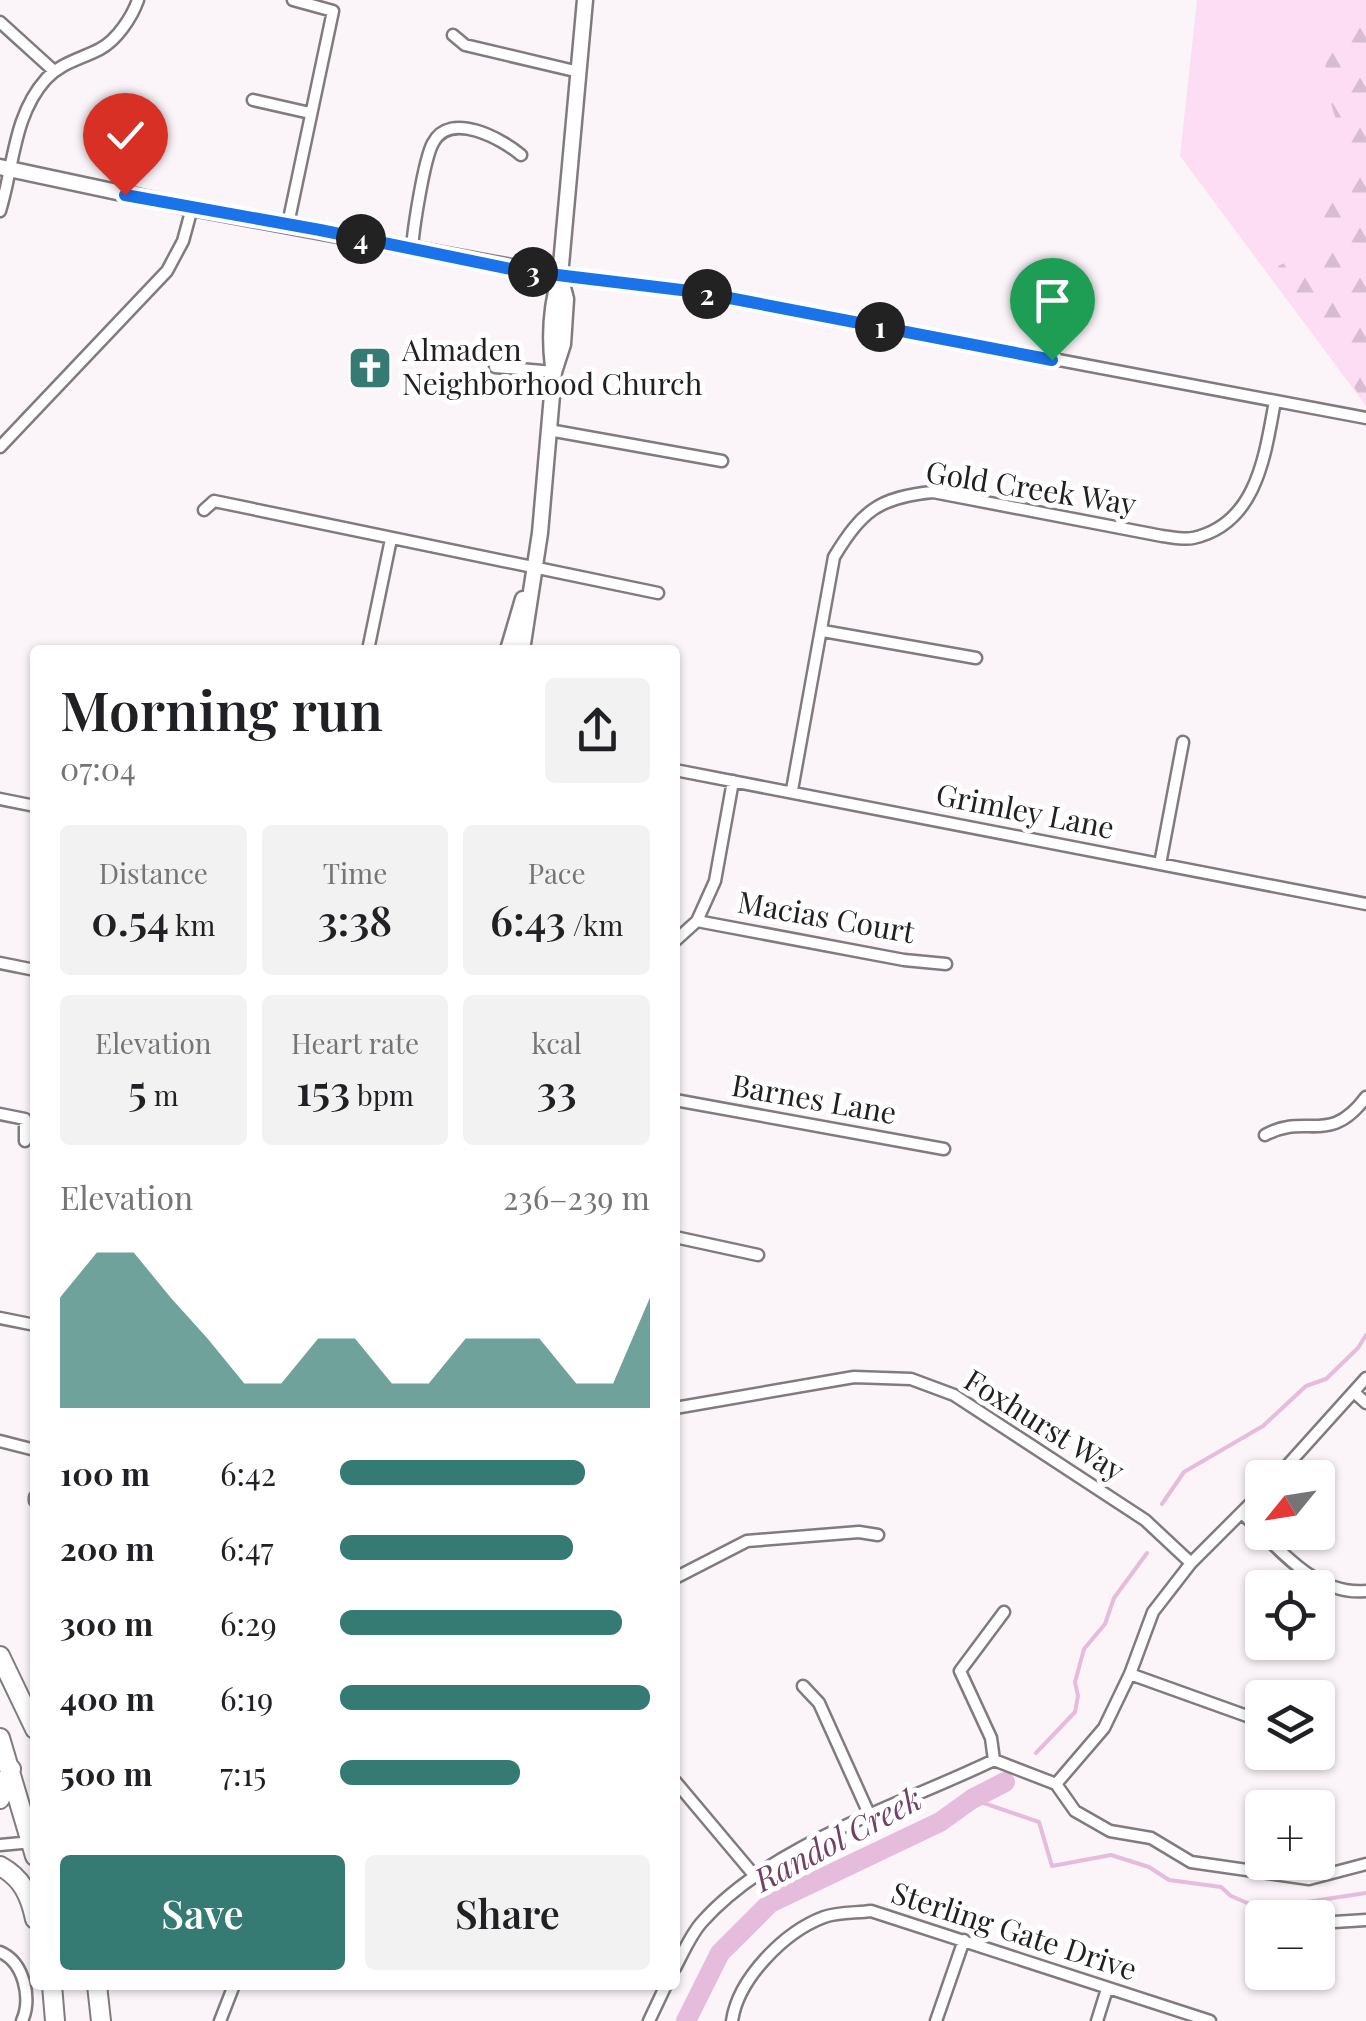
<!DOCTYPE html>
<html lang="en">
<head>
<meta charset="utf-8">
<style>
	body { margin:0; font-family:"Playfair Display",serif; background:#f2f2f2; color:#202124; height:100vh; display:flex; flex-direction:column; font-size:38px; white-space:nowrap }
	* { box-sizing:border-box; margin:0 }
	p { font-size:32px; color:#757577 }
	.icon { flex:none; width:55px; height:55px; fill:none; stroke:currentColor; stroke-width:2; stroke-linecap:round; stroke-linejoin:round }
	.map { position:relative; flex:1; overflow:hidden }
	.panel { position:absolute; left:30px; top:645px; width:650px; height:1345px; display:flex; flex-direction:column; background:#fff; border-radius:10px; box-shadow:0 2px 8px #0004 }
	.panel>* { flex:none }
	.needle { width:65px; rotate:240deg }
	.buttons { position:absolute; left:1245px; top:1460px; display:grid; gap:20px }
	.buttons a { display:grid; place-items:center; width:90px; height:90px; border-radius:10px; background:#fff; box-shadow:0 2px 8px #0004; font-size:50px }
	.pin { position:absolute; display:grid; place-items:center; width:85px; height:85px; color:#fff; margin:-102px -42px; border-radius:50% 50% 50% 0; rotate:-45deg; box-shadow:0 0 10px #0007 }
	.pin .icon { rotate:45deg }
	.km { position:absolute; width:50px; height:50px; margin:-25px; border-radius:50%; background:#222; color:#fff; font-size:28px; line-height:50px; text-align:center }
	.round { display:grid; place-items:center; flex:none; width:105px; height:105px; border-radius:10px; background:#f2f2f2 }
	.head { display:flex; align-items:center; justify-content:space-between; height:170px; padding:0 30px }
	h1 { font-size:55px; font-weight:600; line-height:75px }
	.stats { display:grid; grid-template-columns:repeat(3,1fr); gap:15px; height:170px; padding:10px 30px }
	.stats div { display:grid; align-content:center; border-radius:10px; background:#f2f2f2; text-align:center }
	.stats b { font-size:42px; font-weight:600 }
	.stats small { font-size:28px; font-weight:400 }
	.stats p { font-size:28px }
	.chart { height:280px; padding:20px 30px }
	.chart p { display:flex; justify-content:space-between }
	.chart svg { width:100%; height:180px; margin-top:10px; fill:#357b73; opacity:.7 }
	.cta { display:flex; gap:20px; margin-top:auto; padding:20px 30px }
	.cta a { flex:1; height:115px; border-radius:10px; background:#357b73; color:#fff; font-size:40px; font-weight:600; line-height:115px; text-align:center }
	.cta a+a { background:#f2f2f2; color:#202124 }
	ul { padding:0 30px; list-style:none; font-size:32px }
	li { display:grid; grid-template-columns:160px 120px 1fr; align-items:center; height:75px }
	li i { height:25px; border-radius:12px; background:#357b73 }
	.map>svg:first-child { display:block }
	.green { fill:#fcddf4 }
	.forest { fill:url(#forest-firs) }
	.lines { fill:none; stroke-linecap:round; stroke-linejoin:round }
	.stream { stroke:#e5bcdb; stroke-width:4 }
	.river { stroke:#e5bcdb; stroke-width:20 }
	.minor-casing { stroke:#817b80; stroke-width:15 }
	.tertiary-casing { stroke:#817b80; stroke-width:19 }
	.primary-casing { stroke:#817b80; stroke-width:22 }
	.minor { stroke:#fff; stroke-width:10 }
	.tertiary { stroke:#fff; stroke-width:14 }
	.primary { stroke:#fff; stroke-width:18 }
	.route-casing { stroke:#fff; stroke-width:20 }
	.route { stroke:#1a73e8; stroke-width:12 }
	.labels { text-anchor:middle; stroke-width:10; stroke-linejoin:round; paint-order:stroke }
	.poi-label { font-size:30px; fill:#222022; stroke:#fff; text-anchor:start }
	.street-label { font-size:30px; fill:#222022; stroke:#fff }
	.water-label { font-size:32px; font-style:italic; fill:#734069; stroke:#fff }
</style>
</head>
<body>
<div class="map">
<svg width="1366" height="2021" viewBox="0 0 1366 2021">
	<defs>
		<pattern id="forest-firs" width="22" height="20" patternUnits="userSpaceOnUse" patternTransform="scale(2.5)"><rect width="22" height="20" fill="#fcddf4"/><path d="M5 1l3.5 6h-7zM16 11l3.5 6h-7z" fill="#d8bdd1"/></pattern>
	</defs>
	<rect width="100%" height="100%" fill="#fbf4f9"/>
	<path class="green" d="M1197,0H1366V406L1180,156Z"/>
	<path class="forest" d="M1366,17V406L1278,266L1320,246L1325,212L1352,170L1325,85L1326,50L1352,25Z"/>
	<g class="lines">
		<path class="stream" d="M1162,1504L1184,1472L1263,1426L1306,1386L1326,1379L1358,1348L1366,1335
			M1036,1753L1075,1712L1078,1696L1075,1682L1084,1649L1105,1624L1114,1598L1147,1553
			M972,1799L1039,1822L1052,1866L1111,1855L1149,1867L1169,1880L1221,1887L1231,1896L1261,1909L1366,1893"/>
		<path class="river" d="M686,2021L720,1953L770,1903L940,1822L972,1799L1005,1782"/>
		<defs>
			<path id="minor" d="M0,22L54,71
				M453,35L465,45L579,72
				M253,100L310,113
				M0,211C14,166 13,116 46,79C62,62 81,59 100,49C117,40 132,17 138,0
				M288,224L333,11L293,0
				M412,250C413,230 424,159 433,143C450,110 502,139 521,155
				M560,276L698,292L1366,418
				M495,367L554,372
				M549,430L722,461
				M0,447L167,271L183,241L192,208
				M204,510L214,501L658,593
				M823,631L976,658
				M368,650L391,539
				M675,770L1366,904
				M792,790L834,557C862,511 879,497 933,492L1162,536C1171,537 1184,540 1193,538C1257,524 1265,455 1275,401
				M0,799L35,806
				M1160,864L1183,742
				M697,921L904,960L946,964
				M675,941L697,921L715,881L733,781
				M0,963L35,970
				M675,1100L944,1149
				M0,1114L25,1119V1141
				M1265,1135C1306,1112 1329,1147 1366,1097
				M675,1237L758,1255
				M0,1318L35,1325
				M1355,1393L1366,1403
				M675,1408L854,1377L911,1379L954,1395L1145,1520L1191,1563
				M0,1441L35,1450
				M1276,1478L1366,1378
				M35,1497V1501
				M1243,1514C1277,1547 1315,1596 1366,1591
				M675,1578L747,1541L859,1532L878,1535
				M1130,1674L1247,1716
				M803,1686L819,1703L870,1816
				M994,1760L991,1738L960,1671L1004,1612
				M675,1781L754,1875
				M1056,1784L1104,1728L1130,1674L1153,1612L1191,1563L1262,1492
				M0,1845L32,1842
				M1318,1923L1366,1920
				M0,1952C24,1962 32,1998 22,2021
				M675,1968C683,1953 691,1934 702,1922C771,1844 901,1805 994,1760L1056,1784L1075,1811L1110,1831L1151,1838L1191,1862L1309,1879L1366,1864
				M220,2021L234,1985
				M649,2021L666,1985
				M732,2021C738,1979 784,1932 824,1917C838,1912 857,1913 871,1911L1210,2021
				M936,2021L964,1940
				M1097,2021L1107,1989"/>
			<path id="tertiary" d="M0,167L192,208L560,276
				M553,367C549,335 551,306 560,276L585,0
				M508,650L523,599
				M522,650L540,533L554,372L563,344L566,299L560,276"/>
			<path id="primary" d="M0,1656L35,1729
				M0,1738L35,1856
				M0,1799L11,1769
				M0,1866C22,1878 30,1895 35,1919
				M52,1985L55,2021
				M97,1985L101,2021"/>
		</defs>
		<use href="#minor" class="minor-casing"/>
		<use href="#tertiary" class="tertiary-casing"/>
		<use href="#primary" class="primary-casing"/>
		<use href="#minor" class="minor"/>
		<use href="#tertiary" class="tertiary"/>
		<use href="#primary" class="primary"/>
	</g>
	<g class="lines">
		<defs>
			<path id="route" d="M125,195L320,230L516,270L698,292L1052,360"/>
		</defs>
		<use href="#route" class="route-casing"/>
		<use href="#route" class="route"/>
	</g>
	<defs>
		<symbol id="church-square" viewBox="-11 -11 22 22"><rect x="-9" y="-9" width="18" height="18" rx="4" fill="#357b73" stroke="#fff"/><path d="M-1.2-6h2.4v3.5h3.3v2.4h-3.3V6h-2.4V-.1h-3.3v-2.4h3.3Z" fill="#fff"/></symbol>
	</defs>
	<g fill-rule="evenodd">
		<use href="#church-square" x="345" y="343" width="50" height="50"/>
	</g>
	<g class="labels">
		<g class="poi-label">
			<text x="402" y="361">Almaden<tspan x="402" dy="34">Neighborhood Church</tspan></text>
		</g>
		<g class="street-label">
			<text transform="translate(1031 489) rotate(9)" y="10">Gold Creek Way</text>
			<text transform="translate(1025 812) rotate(11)" y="10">Grimley Lane</text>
			<text transform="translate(826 918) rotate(10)" y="10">Macias Court</text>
			<text transform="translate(814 1100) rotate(10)" y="10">Barnes Lane</text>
			<text transform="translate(1044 1426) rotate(32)" y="10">Foxhurst Way</text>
			<text transform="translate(1014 1932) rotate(18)" y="10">Sterling Gate Drive</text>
		</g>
		<g class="water-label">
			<text transform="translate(838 1840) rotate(-28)" y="11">Randol Creek</text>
		</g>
	</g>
</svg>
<div class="buttons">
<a><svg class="needle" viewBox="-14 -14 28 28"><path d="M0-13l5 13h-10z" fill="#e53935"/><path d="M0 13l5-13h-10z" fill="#757577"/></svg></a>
<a><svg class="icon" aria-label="locate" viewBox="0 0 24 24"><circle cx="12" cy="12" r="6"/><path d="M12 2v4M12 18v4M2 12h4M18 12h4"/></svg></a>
<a><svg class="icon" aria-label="layers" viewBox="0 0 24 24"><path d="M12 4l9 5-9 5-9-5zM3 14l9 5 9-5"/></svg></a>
<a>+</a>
<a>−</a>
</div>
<div class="pin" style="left:1052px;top:360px;background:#1e9e55"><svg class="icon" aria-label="arrive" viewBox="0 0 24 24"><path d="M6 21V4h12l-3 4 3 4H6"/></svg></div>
<div class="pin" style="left:125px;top:195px;background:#d93025"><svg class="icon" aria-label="check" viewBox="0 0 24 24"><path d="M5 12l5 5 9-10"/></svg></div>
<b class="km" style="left:880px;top:327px">1</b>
<b class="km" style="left:707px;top:294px">2</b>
<b class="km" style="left:533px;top:272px">3</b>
<b class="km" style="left:361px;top:239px">4</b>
<section class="panel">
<div class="head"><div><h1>Morning run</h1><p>07:04</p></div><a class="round"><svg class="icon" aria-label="share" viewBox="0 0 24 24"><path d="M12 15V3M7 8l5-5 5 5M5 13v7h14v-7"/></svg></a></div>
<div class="stats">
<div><p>Distance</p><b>0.54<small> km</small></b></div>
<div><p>Time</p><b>3:38</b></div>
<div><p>Pace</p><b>6:43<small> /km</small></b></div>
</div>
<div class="stats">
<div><p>Elevation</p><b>5<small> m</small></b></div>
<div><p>Heart rate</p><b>153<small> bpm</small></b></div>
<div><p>kcal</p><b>33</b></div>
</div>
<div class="chart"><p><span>Elevation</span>236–239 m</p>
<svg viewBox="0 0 160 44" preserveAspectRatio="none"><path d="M0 44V17L10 6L20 6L30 17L40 27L50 38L60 38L70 27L80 27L90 38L100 38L110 27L120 27L130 27L140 38L150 38L160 17V44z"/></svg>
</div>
<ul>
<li><b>100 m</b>6:42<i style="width:79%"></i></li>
<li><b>200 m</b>6:47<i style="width:75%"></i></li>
<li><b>300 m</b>6:29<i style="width:91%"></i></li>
<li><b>400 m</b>6:19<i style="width:100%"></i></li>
<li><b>500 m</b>7:15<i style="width:58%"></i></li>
</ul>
<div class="cta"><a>Save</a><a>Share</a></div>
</section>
</div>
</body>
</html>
